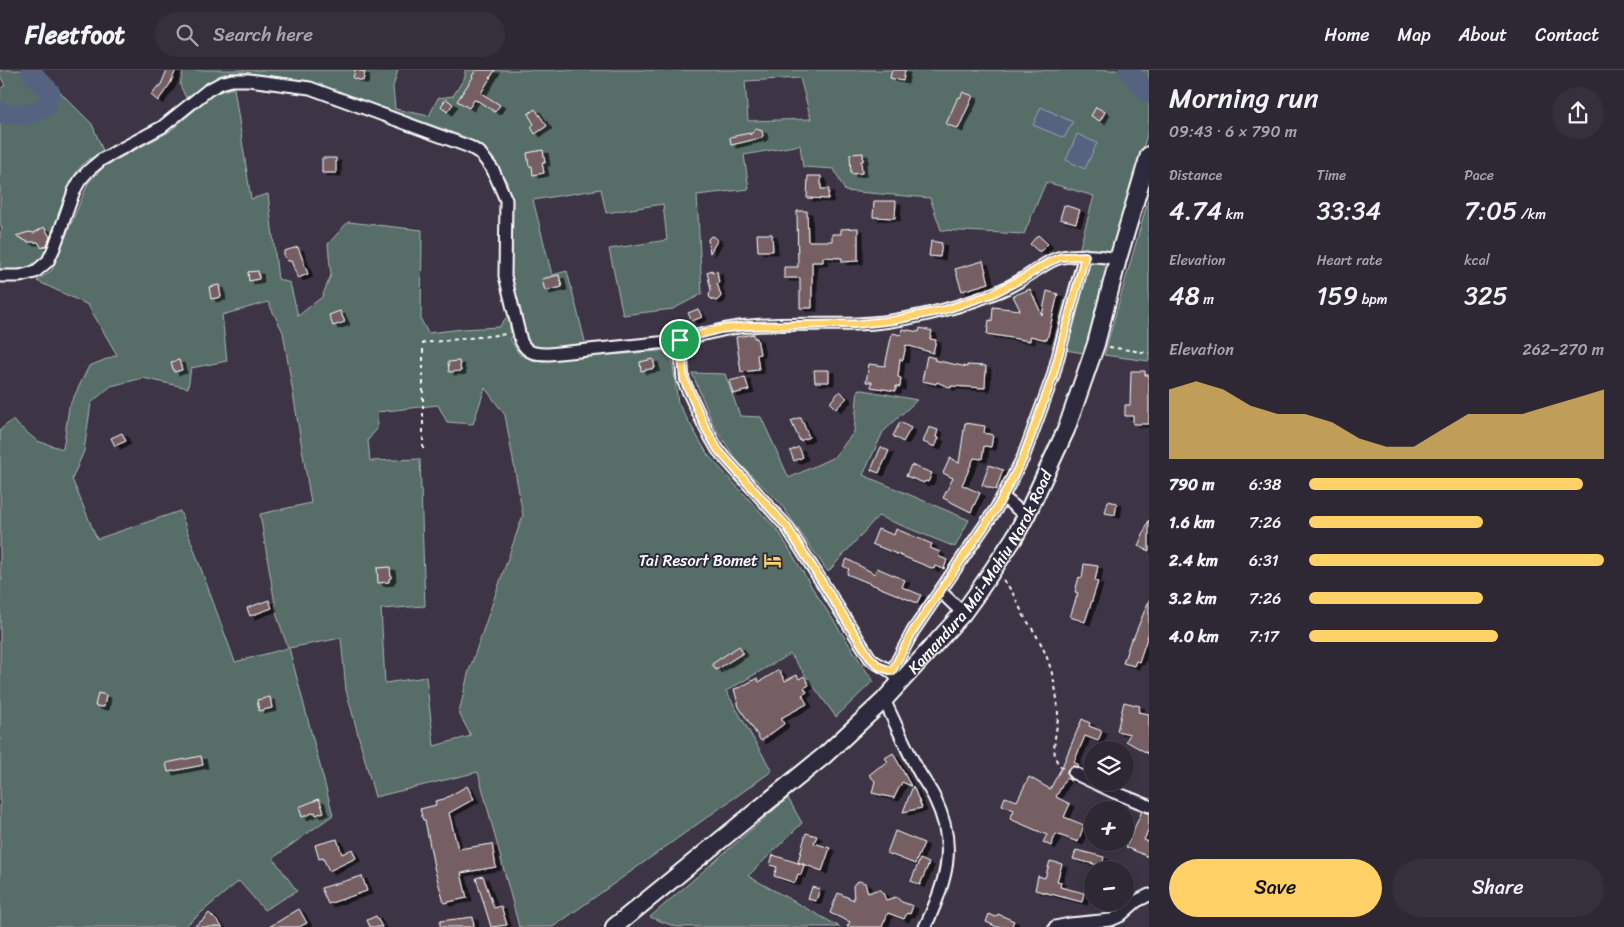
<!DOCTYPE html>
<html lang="en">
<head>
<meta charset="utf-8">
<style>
	body { margin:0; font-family:Sriracha,sans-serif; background:#36303c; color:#f1f3f6; height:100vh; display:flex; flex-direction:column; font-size:19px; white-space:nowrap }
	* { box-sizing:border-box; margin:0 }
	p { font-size:16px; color:#a7a6ac }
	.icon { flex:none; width:28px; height:28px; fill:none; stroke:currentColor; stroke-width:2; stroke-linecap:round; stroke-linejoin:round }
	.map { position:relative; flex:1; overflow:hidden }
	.panel { display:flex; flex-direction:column; background:#2e2834; width:475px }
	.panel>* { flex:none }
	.buttons { position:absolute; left:1084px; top:671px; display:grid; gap:10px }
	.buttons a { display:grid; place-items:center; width:50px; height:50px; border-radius:50%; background:#2e2834; box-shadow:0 2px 12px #0003,0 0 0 1px #49444f; font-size:25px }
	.pin { position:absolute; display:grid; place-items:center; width:42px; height:42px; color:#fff; margin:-21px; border:2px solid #fff; border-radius:50%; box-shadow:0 1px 5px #0007 }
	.round { display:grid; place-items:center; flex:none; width:52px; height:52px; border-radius:26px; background:#36303c }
	.head { display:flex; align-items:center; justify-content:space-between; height:85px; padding:0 20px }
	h1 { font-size:28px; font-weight:600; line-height:38px }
	.figures { display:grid; grid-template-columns:repeat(3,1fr); gap:8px; height:85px; padding:5px 20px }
	.figures div { display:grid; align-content:center }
	.figures b { font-size:25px; font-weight:600 }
	.figures small { font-size:14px; font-weight:400 }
	.figures p { font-size:14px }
	.chart { height:140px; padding:10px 20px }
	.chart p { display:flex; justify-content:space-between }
	.chart svg { width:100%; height:90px; margin-top:5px; fill:#ffd166; opacity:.7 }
	.primary-button { display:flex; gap:10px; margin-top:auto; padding:10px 20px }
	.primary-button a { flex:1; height:58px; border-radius:30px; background:#ffd166; color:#111; font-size:20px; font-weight:600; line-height:58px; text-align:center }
	.primary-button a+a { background:#36303c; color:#f1f3f6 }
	ul { padding:0 20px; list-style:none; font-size:16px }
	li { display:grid; grid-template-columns:80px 60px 1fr; align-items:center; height:38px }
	li i { height:12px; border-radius:6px; background:#ffd166 }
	header { display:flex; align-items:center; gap:30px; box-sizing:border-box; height:70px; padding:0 25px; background:#2e2834; border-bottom:1px solid #49444f }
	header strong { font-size:24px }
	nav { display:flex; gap:28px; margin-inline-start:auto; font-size:18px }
	.search { width:350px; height:45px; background:#36303c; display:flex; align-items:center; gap:12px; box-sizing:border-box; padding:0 18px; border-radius:28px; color:#a7a6ac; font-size:19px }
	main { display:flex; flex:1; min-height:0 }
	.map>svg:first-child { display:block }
	.green { fill:#576d68; stroke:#abb6b4; fill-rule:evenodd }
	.water { fill:#576480; stroke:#9aa2b3 }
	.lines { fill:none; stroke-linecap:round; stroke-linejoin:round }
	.river { stroke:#576480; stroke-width:20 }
	.building { fill:#755f64; stroke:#fff; filter:url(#shadow) }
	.minor-casing { stroke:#fff; stroke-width:15 }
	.highway-casing { stroke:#fff; stroke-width:20 }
	.path { stroke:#fff; stroke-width:2; stroke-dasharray:4 4; stroke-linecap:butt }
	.minor { stroke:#2f2a3d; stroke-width:11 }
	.highway { stroke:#2f2a3d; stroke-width:16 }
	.route-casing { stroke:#fff; stroke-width:10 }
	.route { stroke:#ffd166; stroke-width:6 }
	.labels { text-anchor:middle; stroke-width:4; stroke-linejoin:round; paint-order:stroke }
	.poi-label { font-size:16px; fill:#fff; stroke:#2f2a3d; text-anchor:end }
	.street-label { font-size:16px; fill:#fff; stroke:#2f2a3d }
</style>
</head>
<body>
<header>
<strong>Fleetfoot</strong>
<div class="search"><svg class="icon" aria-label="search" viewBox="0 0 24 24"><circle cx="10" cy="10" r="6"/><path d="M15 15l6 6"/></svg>Search here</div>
<nav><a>Home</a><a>Map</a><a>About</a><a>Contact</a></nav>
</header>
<main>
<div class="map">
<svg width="1149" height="857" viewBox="0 0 1149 857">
	<defs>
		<filter id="shadow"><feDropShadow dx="5" dy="3" stdDeviation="0" flood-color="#0009"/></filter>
	</defs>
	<rect width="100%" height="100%" fill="#3d3545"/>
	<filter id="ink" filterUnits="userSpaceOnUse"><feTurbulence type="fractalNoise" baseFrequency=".02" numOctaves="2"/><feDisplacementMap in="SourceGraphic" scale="10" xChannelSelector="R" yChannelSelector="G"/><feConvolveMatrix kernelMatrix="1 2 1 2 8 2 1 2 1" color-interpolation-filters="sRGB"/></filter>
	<g filter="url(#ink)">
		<path class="green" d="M0,0H42L62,24L92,54L103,81C96,86 86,90 81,96C53,129 70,187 19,200C13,201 6,200 0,200V162L2,160L0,152V19L5,15L0,6Z
			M183,0H398L393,17L395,39L429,46L438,28L453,26L465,7V0H1149V58L1084,283L1052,278L1094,126L1046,112L1024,164L941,160L930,128L845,121L834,99L803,97L800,75L744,85L749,119L697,125L702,224L673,239L623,245L609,179L667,170L663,134L606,143L601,119L533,130L552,205L567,201L586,275L555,278H534L524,269L508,206L512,133L507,112L494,89L468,68L318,14L243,2L222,4L186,28L180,15ZM800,8L811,49L748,51L745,11Z
			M234,18L251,129L268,124L278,209L290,213L298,246L322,227L331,205L328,174L348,152L422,160L421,250L428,263L462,259L499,257L509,244L511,271L520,285L537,291L671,280L678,333L708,385L779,462L813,519L873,611L836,647L790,584L726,621L772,701L553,857H519L478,702L375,727L346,620L341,568L289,578L333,745L273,788L297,821L264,840L239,811L184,857H0V513L2,510L0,501V360L12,350L37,371L63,379L69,337L89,296L117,285L88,235L37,211L52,200L88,113L105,96L169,62L215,23ZM268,232L283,262L311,433L260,444L277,546L288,578L235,592L180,441L97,469L72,409L84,381L91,333L111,316L143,308L188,318L191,298L227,291L222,245ZM485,318L505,345L523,445L468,604L459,643L471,666L434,676L426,607L385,613L381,539L425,536L420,389L370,391L368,370L377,359V342L438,335L447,352L473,354Z
			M1149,127V291L1104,285Z
			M692,303L725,304L740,346L761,347L789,408L834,387L854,362L858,319L917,330L883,362L863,405L969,450L955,477L878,446L828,502L780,433L737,391L713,354Z
			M788,728L802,753L748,806L840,857H676L650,847Z"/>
		<path class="water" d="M1041,37L1073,52L1064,68L1033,55Z
			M1077,64L1097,73L1085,99L1066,90Z"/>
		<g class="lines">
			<path class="river" d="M1128,0L1149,24
				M0,41L4,44L28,45L47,36L50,22L31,2V0"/>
		</g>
		<path class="building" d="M167,0H176L170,14L158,31L151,25L158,16L160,17Z
			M355,0L365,2L363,11L353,8Z
			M476,0H495L481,23L500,35L495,42L478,31L474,30L469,38L457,31L473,7L472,6Z
			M892,0H905L903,11L890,8Z
			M963,22L973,26L958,59L946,54L958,27L960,28Z
			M446,29L453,34L447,42L441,36Z
			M1096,37L1105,42L1100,51L1091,46Z
			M535,39L547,56L535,64L531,57L534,54L528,44Z
			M756,59L762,61L763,66L761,68L731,75L730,67L750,63V65Z
			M543,80L545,93H542L544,103L533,105L532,96H529L527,83Z
			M863,83V91H861L862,103L851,104L850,84Z
			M322,88H336V103H322Z
			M808,106H821V119H829L828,129L807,128Z
			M874,131H896L895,148L873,147Z
			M1064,135L1080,140L1076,153L1060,149Z
			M797,141H807L808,171H832V164H841V159L858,158V191L842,192V188L823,187V192H812V238H800V208H784V197H798Z
			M44,157L50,167L47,175L42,178L38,172H28L16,166L29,162L34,163Z
			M757,164H772L773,181H758Z
			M1038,165L1048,174L1041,181H1038L1030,174Z
			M711,166L716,168L717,171L710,183L708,169Z
			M931,171L942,173L940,187L929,186Z
			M298,177L308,204L298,208L291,191H288L284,187V181Z
			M983,191L989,213L962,221L955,199Z
			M712,200V202L717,201L719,213H717L721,226L719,229L716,231L710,228L709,225L711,220L707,202Z
			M258,201L259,209L249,211L248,202Z
			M559,205L562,217L545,221L542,209Z
			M219,215L221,227L211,229L209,217Z
			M1030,219L1042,245L1047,221L1058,224L1047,270L1030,266V271L987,264L989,250L992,251L993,237L1020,240L1013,226Z
			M698,239L702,247L692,251L688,243Z
			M340,241L345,252L333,256L329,245Z
			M920,258L932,261L930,269L936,270L933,283L906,275L903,290L900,289L898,307L901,308L900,317L896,316V321L871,317L872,312H866L869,294L885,296L892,263L901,265L902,259L919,262Z
			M754,264V268H757L760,284L757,285L759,300L741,302L736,267Z
			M927,286L935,288L934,290L967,297V295L986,296L985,318L951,316V318L937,312L936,314L922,311Z
			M653,289L655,298L641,301L640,292Z
			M179,290L182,300L174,302L171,292Z
			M459,291L461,301L449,302L448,292Z
			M814,300H829V312H815Z
			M1131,301H1145V305H1149V354H1133V346H1125V335H1130Z
			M745,307L749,320L733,324L729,311Z
			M840,321L847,328L836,339L831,334V331Z
			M798,348H801L809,367L800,371L791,351Z
			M900,352L911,358L903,372L893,366Z
			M965,353L985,356L984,363L993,365L991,377L984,376L982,389L974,388L962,415L980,423L971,442L943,428L953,408L943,403L950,388L959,393Z
			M929,357L938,360L936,367L939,368L935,377L923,372Z
			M122,363L126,371L115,376L111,368Z
			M799,377L803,387L794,391L790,381Z
			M881,377L889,381L879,403L871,400Z
			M911,395L932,403L928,412L925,411L924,413L906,406Z
			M989,395L1003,400L996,420L982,415Z
			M1108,431L1117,433L1115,445L1105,443Z
			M1149,450V481L1138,476Z
			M878,459L894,465L896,459L932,474L930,478L940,482L938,486L947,490L944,499L935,496L934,499L872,474Z
			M847,489L875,504L877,498L905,510L902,517L921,525L917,533L847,504L849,499L843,496Z
			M1084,494L1098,496L1095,511L1098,512L1085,552L1070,547L1078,523L1075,522L1079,507L1082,508Z
			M390,497L391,508L389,509V512L378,513L377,498Z
			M269,530L272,538L250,546L247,538Z
			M1149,530V562L1139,592L1136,591L1134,596L1123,593L1131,569H1133Z
			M739,576L743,583L716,600L712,594Z
			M779,600L785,611L797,605L799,609L804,606L809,615L804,618L807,622L802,625L807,634L781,648L784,654L761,671L739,637L734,619L741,617L757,608L759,612Z
			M98,623L106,625L104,637L95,636Z
			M270,627L272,638L259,641L257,630Z
			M1124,632L1140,636L1138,642L1149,644V684L1126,671L1130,664L1117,661Z
			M1082,649L1090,653L1089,656L1102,661L1098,671L1085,666L1074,692L1079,695L1078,697L1073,696L1067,700L1068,707L1071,711L1066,708L1056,727L1070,734L1064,747L1084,755L1078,772L1056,764L1051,776L1043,772L1047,765L1010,749L1014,740L1002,735L1005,727L1017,731L1029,707L1050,719L1062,697Z
			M893,683L911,716L902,712L894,728L872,723L875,711L869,705L879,697L888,692L885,688Z
			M201,686L203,695L168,702L166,693Z
			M467,716L474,729L449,743L458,779L492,774L496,797L461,803L467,828L444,833L434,797L425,750H423L420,739L436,735L435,731L444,729Z
			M913,716L922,738L903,742Z
			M319,729L324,742L316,745L315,742L302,747L299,737Z
			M1142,741L1149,743V759L1144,770L1149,772V787L1126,777Z
			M895,761L924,773L915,794L887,783Z
			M806,763L817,766L814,773L830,778L822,801L798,792Z
			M337,769L342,784L352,779L356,788L329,801L323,788L319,789L315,775Z
			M1076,780L1104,787L1102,796L1073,789Z
			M773,785L804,795L801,805L798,804L795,813L774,806L777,797L770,795Z
			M920,789L929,793L920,815L911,811Z
			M1050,791L1062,794L1057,811L1061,812L1060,817L1084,823L1082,832L1035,820L1038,806L1045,808Z
			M362,806L367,821L328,834L321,818Z
			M483,806L494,838L501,836L507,855L491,857L476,808Z
			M859,811L865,813L868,823L876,820H880L883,823L886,830L896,827L902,832L913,836L910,844L907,843L904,849L888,843L882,857H847L850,852L830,843L838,823L854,830L853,816L855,813Z
			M812,817L820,819L816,831L808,829Z
			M299,839L307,853L299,857H269Z
			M209,843L223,857H193L204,849Z
			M989,844L996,847L998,844L1014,851L1011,857H997L986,852Z
			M376,846L382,857H370L367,850Z
			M473,847L474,857H440V851Z"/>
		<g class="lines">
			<defs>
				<path id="minor" d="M0,206H20L35,202L48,191L54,178L74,121L80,110L89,100L101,90L117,81L162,57L208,20L221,13L232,10H249L310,18L470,77L480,83L493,100L506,130L505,206L521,271C527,284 536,284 549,284L668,272C696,268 722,257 750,256C785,253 820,255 856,254C898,253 953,240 992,224C1006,219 1020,211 1032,203C1041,197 1051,189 1062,187C1081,184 1100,186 1118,189
					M680,270L683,310L706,359L718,380L787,457L870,588C878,596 890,598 895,606
					M1003,427L1026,446
					M940,521L963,543
					M892,601L913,561L996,439L1023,388L1053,306L1085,185
					M884,630C896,654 906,679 919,702C924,711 931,720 935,729C958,776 946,813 925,857
					M1074,703L1114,722L1149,736
					M1055,857L1070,854L1111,850L1120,846L1137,831L1149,825"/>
				<g id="highway">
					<path id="s1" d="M614,857L825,685L884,630L963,543L976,525L1014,468L1026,446L1066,360L1096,274L1118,189L1149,85"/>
				</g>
			</defs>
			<use href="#minor" class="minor-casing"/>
			<use href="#highway" class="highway-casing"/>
			<path class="path" d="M1109,277L1149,283
				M423,379V273L507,264
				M1003,510C1013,520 1017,533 1024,546C1030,556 1037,565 1042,576C1052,597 1058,623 1058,647C1057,662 1047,691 1065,699"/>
			<use href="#minor" class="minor"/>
			<use href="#highway" class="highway"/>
		</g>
	</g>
	<g class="lines" filter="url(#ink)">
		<defs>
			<path id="route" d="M1085,186L1053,306L1023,388L996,439L913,561L892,601L880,597L870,588L787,457L718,380L706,359L684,310L680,270L720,259L748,256L858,254L895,250L944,240L992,224L1025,207L1049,192L1061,187Z"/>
		</defs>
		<use href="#route" class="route-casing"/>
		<use href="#route" class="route"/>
	</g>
	<defs>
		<symbol id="hotel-bare" viewBox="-9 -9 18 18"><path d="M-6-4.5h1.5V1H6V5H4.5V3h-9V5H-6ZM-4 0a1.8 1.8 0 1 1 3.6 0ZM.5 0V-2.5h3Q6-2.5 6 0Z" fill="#ffd166" stroke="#2f2a3d" stroke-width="2.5" paint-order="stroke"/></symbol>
	</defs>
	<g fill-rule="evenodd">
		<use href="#hotel-bare" x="760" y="478" width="25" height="25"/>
	</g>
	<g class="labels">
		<g class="poi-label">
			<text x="758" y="496">Tai Resort Bomet</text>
		</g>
		<g class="street-label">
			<text dy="6" stroke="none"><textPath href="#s1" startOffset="514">Kamandura Mai-Mahiu Narok Road</textPath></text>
		</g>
	</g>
</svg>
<div class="buttons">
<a><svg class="icon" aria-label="layers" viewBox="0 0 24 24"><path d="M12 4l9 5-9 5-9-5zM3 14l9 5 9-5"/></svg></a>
<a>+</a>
<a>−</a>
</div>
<div class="pin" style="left:680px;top:270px;background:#1e9e55"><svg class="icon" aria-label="arrive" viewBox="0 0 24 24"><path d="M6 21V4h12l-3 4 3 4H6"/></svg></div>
</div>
<section class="panel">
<div class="head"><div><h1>Morning run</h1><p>09:43 · 6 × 790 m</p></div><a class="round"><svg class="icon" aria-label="share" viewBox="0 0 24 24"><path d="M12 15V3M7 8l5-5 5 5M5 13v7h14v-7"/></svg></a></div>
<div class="figures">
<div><p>Distance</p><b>4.74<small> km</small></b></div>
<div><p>Time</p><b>33:34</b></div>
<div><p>Pace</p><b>7:05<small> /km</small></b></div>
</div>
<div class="figures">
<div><p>Elevation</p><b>48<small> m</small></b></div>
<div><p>Heart rate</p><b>159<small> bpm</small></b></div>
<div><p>kcal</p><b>325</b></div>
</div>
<div class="chart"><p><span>Elevation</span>262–270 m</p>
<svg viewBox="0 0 160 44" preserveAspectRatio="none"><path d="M0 44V10L10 6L20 10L30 18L40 22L50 22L60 26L70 34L80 38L90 38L100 30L110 22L120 22L130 22L140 18L150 14L160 10V44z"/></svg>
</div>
<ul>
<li><b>790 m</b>6:38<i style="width:93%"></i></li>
<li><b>1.6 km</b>7:26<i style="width:59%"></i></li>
<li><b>2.4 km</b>6:31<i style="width:100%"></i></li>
<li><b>3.2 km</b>7:26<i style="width:59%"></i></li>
<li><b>4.0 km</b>7:17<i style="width:64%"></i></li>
</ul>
<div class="primary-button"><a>Save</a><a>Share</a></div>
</section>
</main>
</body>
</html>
